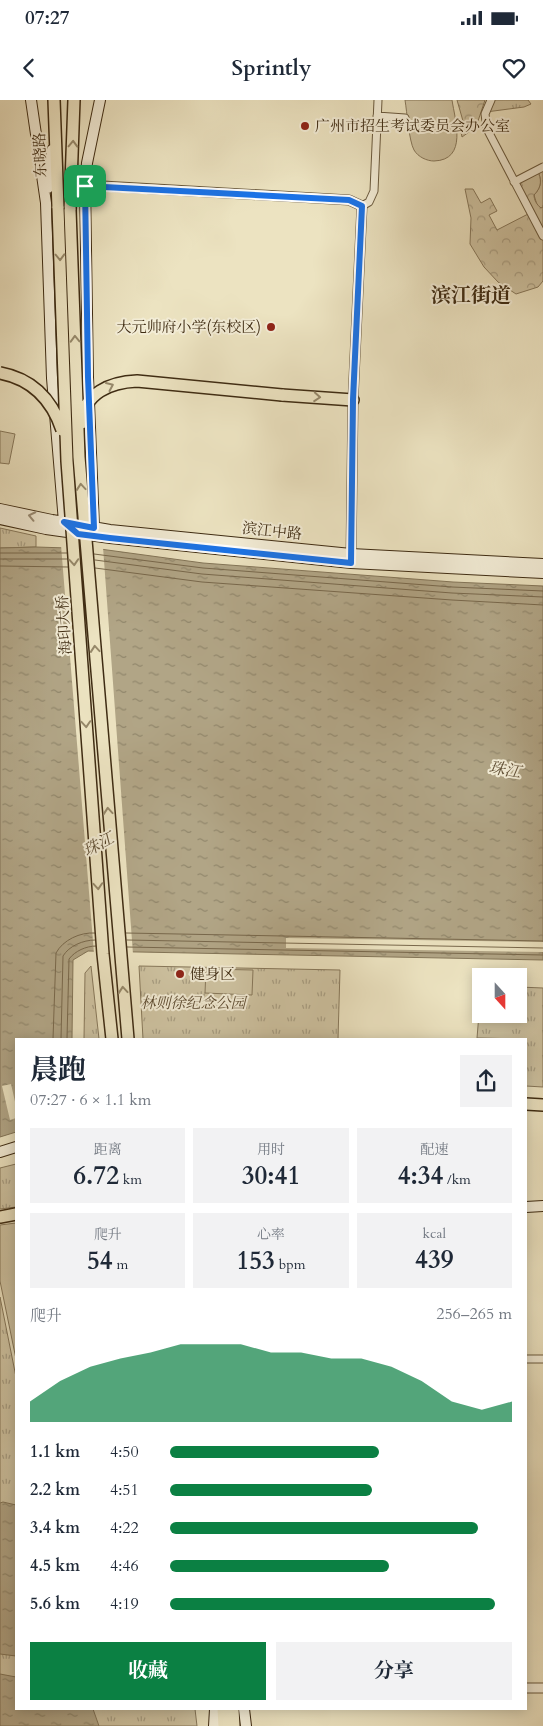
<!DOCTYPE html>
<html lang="zh">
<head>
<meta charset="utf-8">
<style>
	body { margin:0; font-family:Cardo,"Noto Serif SC",serif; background:#f2f2f3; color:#1f2937; height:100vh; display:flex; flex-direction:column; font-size:19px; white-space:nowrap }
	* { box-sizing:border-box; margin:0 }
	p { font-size:16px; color:#747a83 }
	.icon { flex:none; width:28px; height:28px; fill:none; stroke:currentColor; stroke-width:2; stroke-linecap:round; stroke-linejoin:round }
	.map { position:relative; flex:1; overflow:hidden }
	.sheet { position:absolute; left:15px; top:938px; width:512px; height:672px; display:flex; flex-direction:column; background:#fff; border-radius:0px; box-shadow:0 2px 12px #0003 }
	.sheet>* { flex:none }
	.needle { width:32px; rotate:159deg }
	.controls { position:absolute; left:472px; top:868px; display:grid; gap:10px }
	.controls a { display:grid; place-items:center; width:55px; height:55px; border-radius:0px; background:#fff; box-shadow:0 2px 12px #0003; font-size:25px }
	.pin { position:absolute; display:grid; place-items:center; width:42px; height:42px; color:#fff; margin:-21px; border-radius:10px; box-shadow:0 2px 8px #0006 }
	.round { display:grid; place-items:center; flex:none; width:52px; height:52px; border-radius:0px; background:#f2f2f3 }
	.overview { display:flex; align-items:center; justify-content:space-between; height:85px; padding:0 15px }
	h1 { font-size:28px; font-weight:700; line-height:38px }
	.stats { display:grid; grid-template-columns:repeat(3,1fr); gap:8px; height:85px; padding:5px 15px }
	.stats div { display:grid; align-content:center; border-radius:0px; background:#f2f2f3; text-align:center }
	.stats b { font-size:25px; font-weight:700 }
	.stats small { font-size:14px; font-weight:400 }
	.stats p { font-size:14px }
	.chart { height:140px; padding:10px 15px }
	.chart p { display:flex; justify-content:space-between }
	.chart svg { width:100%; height:90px; margin-top:5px; fill:#0b8043; opacity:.7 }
	.primary-button { display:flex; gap:10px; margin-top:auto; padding:10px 15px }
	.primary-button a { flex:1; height:58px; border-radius:0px; background:#0b8043; color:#fff; font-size:20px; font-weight:700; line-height:58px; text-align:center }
	.primary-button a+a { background:#f2f2f3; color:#1f2937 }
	ul { padding:0 15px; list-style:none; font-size:16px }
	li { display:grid; grid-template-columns:80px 60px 1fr; align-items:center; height:38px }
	li i { height:12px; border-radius:6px; background:#0b8043 }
	.status { display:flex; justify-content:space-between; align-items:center; height:35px; padding:0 25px; background:#fff; direction:ltr }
	.status svg { height:14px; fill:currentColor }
	header { display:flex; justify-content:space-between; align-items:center; height:65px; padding:0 15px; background:#fff; font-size:22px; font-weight:700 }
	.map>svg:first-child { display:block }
	.grass { fill:url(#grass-tufts); stroke:#87785b }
	.forest { fill:url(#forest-crowns); stroke:#87785b }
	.garden { fill:#cfc4a3; stroke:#87785b }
	.water { fill:url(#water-ripples); stroke:#837558 }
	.pier { fill:#ece3c1 }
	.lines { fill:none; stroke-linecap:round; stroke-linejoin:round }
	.shore { stroke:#78684c; stroke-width:1 }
	.minor-casing { stroke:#6a5a3e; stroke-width:9 }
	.tertiary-casing { stroke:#6a5a3e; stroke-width:11 }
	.secondary-casing { stroke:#3f2c13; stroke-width:12 }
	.primary-casing { stroke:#3f2c13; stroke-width:14 }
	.trunk-casing { stroke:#3f2c13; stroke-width:14 }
	.minor { stroke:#f3edd7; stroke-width:7 }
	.tertiary { stroke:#f3edd7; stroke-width:9 }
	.secondary { stroke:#f3edd7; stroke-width:10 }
	.primary { stroke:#ece3c1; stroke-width:11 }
	.trunk { stroke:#ece3c1; stroke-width:11 }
	.trunk-bridge-casing { stroke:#3f2c13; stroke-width:14; stroke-linecap:butt }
	.trunk-bridge { stroke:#ece3c1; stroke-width:11 }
	.oneway { stroke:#96886a }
	.oneway2 { stroke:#998c75 }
	.route-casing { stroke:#fff; stroke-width:10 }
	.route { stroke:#1a73e8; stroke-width:6 }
	.poi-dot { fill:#8f2418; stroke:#f3edd7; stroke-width:2 }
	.labels { text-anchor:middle; stroke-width:4; stroke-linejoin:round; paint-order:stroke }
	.poi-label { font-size:15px; fill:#3f2c13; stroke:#f3edd7; text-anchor:start }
	.street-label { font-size:15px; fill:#3f2c13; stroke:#f3edd7 }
	.park-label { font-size:15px; font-style:italic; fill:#5c4a30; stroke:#f3edd7 }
	.water-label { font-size:16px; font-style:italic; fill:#615036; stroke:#f3edd7 }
	.district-label { font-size:20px; font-weight:bold; fill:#3f2c13; stroke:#f3edd7 }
</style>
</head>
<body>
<div class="status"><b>07:27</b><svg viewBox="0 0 49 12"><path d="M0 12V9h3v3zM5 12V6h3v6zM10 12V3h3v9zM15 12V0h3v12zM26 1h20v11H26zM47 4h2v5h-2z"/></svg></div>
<header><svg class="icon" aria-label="back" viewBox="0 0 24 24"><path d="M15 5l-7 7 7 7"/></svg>Sprintly<svg class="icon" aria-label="heart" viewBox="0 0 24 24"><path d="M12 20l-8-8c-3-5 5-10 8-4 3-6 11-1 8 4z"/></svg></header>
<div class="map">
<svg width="543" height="1626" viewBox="0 0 543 1626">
	<defs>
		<pattern id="grass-tufts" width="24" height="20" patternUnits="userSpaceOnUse" patternTransform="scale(1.25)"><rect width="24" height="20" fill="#cfc4a3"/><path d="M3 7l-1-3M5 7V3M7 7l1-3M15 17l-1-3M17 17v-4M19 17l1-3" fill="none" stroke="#a99f84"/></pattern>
		<pattern id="forest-crowns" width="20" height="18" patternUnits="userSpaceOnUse" patternTransform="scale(1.25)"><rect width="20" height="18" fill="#cfc4a3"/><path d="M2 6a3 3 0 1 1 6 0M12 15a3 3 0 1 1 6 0" fill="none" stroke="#a99f84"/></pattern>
		<pattern id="water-ripples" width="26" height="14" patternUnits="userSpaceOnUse" patternTransform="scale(1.25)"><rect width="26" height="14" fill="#b1a586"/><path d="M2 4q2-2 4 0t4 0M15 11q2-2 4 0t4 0" fill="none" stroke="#91876c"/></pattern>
	</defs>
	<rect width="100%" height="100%" fill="#ece3c1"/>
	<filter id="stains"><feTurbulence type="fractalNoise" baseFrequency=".004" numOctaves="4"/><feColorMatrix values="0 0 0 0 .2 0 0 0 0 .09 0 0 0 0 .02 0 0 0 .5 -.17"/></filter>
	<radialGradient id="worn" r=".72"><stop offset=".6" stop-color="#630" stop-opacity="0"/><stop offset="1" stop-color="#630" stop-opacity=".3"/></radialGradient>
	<path class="grass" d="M491,0H528L531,4L524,7L486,12Z
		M543,67V107L541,108L537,105L534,95C542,86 542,80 537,70Z
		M0,428L36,436V447L0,448Z
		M91,866L99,939H84L85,873Z
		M139,866L340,870L338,939H143Z
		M519,887L543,888V987L526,986V939L477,938L481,890V914H519Z
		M16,1064V1107L0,1109V1068Z
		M0,1197L16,1277V1609H195L197,1626H0Z"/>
	<path class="forest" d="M457,0H485L476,27L462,37L461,32L463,21Z
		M537,70C542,79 542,87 534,95C534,100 537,105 541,108L543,107V181L538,187L516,194L498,182L484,167L470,144L471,118L465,89H473L481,103L490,98L497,111L489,115L497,130L530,113L514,82Z"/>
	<path class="garden" d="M405,0H452C455,20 468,60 434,61C427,61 418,57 414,50C409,41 407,12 405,0Z
		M0,331L15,334L9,364L0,363Z
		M206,869L253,870L252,895L205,893Z
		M16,1123V1259L0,1181V1125Z"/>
	<path class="water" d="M36,447L100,449L203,463L453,482L543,486V860L88,851L73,860L72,939H16V1032L0,1037V448Z
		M3,1402L16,1405V1556L0,1554V1403Z
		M0,1574L16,1577V1609H93L99,1626H0Z"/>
	<path class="pier" d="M61,445L103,447L133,854H94Z
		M286,838L543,842V852L286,848Z
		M11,984L16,1006V1018L10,1020L2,986Z"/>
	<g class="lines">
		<path class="shore" d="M0,453H67
			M94,454L203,468L452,487L543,491
			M0,459H67
			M95,460L202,474L452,493L543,497
			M0,466L68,467
			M95,468L202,482L452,500L543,505
			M126,833L543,841
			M127,840L543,848
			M127,847L543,855
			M53,939L56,853C63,840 80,832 95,833
			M61,939L63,856C69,846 83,840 95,840
			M67,939L69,859C75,851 86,846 96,846"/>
		<defs>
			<path id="minor" d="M491,0L485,14L487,29L543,136
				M377,16L405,18
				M514,82L543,67
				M362,106L369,102L374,91L378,0
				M526,1259H543"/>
			<path id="tertiary" d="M85,85L349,100L362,106L353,300L351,459
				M526,1588H543"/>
			<path id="secondary" d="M31,0L46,103L52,278L64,422L68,425
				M48,88L52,50
				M0,409L52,420L110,430L351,454L543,464
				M0,419L46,429L110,438L351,463L543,473
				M94,428L88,277L85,85L87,63L100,0
				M0,1052L16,1047
				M526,1107L543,1106
				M244,1609L246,1626
				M214,1626L215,1609"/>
			<path id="primary" d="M526,1004L543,1005
				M0,1117L16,1114"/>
			<path id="trunk" d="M54,0L58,108
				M70,110L74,0
				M282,295L353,300
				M223,1609L224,1626
				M233,1609L234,1626"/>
		</defs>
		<use href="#minor" class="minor-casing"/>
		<use href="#tertiary" class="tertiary-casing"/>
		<use href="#secondary" class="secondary-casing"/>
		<use href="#primary" class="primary-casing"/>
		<use href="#trunk" class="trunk-casing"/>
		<use href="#minor" class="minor"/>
		<use href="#tertiary" class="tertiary"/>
		<use href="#secondary" class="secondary"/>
		<use href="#primary" class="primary"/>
		<use href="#trunk" class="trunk"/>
		<defs>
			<path id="trunk-bridge" d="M58,108L67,361L103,854L112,939
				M70,110L79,357L128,939
				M0,273C32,279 52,300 62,330
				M82,323C83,293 111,282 137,281L282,295"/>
		</defs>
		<use href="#trunk-bridge" class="trunk-bridge-casing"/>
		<use href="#trunk-bridge" class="trunk-bridge"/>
	</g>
	<defs><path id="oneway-chevron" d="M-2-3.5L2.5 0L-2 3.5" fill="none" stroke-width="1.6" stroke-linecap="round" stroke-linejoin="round" transform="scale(1.25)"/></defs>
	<g class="oneway">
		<use href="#oneway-chevron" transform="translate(73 44) rotate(-88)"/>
		<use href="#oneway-chevron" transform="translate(60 157) rotate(88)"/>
		<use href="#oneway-chevron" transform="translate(75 239) rotate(-92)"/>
		<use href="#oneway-chevron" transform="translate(110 286) rotate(-24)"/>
		<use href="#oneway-chevron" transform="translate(317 297) rotate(4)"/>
		<use href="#oneway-chevron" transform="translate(81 387) rotate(-95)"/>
		<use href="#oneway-chevron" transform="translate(74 462) rotate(86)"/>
		<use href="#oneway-chevron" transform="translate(95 549) rotate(-95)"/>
		<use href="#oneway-chevron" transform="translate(86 624) rotate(86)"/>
		<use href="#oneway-chevron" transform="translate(108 711) rotate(-95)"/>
		<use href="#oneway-chevron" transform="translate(98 786) rotate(86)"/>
		<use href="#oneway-chevron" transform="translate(123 890) rotate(-95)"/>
	</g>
	<use class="oneway2" href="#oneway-chevron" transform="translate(32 416) rotate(-168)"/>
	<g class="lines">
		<defs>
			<path id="route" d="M85,86L349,100L362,106L353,300L351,463L110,438L78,434L64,422L94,428L88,277Z"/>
		</defs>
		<use href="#route" class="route-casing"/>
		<use href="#route" class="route"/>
	</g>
	<g class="poi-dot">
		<circle cx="305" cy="26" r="5"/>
		<circle cx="271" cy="227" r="5"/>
		<circle cx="180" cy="874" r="5"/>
	</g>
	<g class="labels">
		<g class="poi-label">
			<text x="315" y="31">广州市招生考试委员会办公室</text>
			<text x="261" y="232" text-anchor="end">大元帅府小学(东校区)</text>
			<text x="190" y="879">健身区</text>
		</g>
		<g class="street-label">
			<text transform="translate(40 55) rotate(-92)" y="5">东晓路</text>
			<text transform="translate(272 431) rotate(6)" y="5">滨江中路</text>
			<text transform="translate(64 525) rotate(-94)" y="5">海印大桥</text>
		</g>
		<g class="park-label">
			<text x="193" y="908">林则徐纪念公园</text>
		</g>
		<g class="water-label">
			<text transform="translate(505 669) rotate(9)" y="6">珠江</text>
			<text transform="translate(98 744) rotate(-28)" y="6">珠江</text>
		</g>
		<g class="district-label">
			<text x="471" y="202">滨江街道</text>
		</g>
	</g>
	<rect width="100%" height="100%" filter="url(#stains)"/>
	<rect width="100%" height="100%" fill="url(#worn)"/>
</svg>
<div class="controls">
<a><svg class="needle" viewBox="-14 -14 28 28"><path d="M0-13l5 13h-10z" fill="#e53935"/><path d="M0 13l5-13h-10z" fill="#747a83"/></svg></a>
</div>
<div class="pin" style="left:85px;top:86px;background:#1e9e55"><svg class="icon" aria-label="arrive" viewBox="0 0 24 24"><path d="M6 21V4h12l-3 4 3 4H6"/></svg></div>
<section class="sheet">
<div class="overview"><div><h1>晨跑</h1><p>07:27 · 6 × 1.1 km</p></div><a class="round"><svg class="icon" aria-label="share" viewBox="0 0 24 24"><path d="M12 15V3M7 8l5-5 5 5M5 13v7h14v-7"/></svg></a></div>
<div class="stats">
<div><p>距离</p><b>6.72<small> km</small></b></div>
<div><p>用时</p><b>30:41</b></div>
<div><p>配速</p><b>4:34<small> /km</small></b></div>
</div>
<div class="stats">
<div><p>爬升</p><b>54<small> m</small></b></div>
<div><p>心率</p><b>153<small> bpm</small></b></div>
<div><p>kcal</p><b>439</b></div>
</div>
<div class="chart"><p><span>爬升</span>256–265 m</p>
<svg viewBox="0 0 160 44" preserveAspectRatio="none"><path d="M0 44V34L10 24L20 17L30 13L40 10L50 6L60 6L70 6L80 10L90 10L100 13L110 13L120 17L130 24L140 34L150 38L160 34V44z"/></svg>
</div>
<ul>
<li><b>1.1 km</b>4:50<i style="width:61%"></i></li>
<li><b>2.2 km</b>4:51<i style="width:59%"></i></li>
<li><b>3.4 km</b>4:22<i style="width:90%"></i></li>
<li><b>4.5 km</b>4:46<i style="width:64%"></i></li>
<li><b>5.6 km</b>4:19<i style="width:95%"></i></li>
</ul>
<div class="primary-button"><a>收藏</a><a>分享</a></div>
</section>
</div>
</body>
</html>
